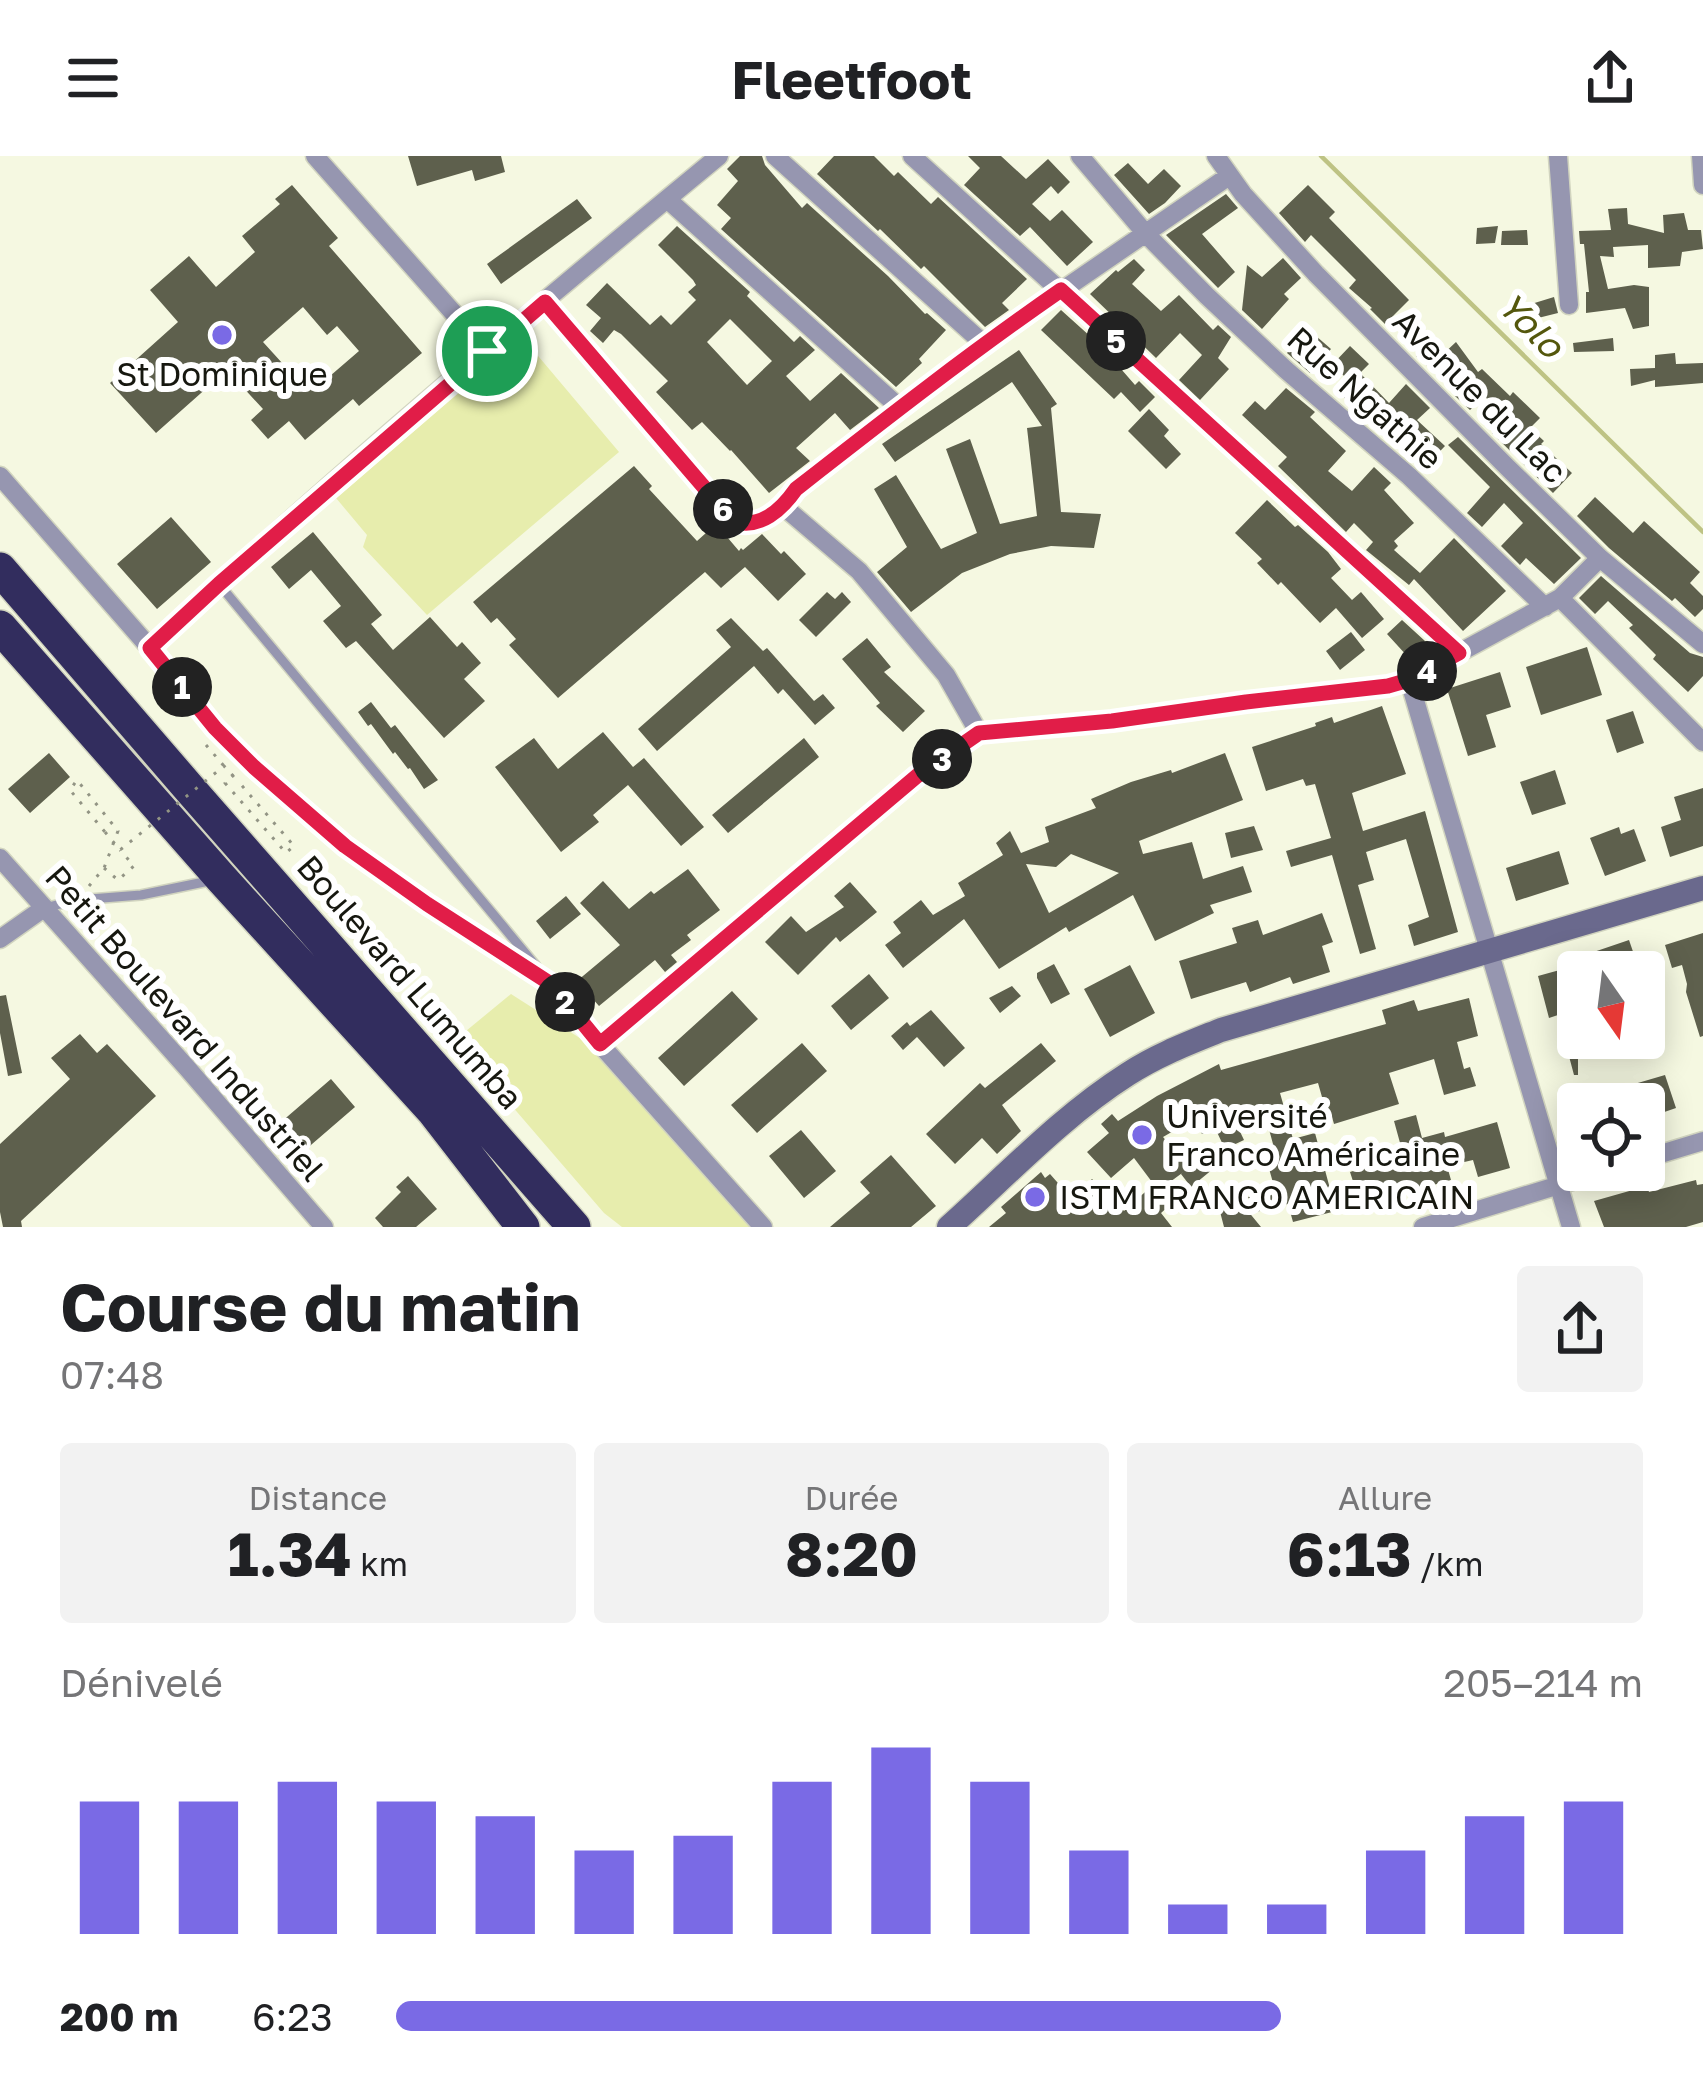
<!DOCTYPE html>
<html lang="fr">
<head>
<meta charset="utf-8">
<style>
	body { margin:0; font-family:"Golos Text",sans-serif; background:#f2f2f2; color:#202124; height:100vh; display:flex; flex-direction:column; font-size:45px; white-space:nowrap }
	* { box-sizing:border-box; margin:0 }
	p { font-size:39px; color:#757577 }
	.icon { flex:none; width:66px; height:66px; fill:none; stroke:currentColor; stroke-width:2; stroke-linecap:round; stroke-linejoin:round }
	.map { position:relative; height:1071px; overflow:hidden }
	.side { display:flex; flex-direction:column; background:#fff; flex:1 }
	.side>* { flex:none }
	.needle { width:78px; rotate:166deg }
	.buttons { position:absolute; left:1557px; top:795px; display:grid; gap:24px }
	.buttons a { display:grid; place-items:center; width:108px; height:108px; border-radius:12px; background:#fff; box-shadow:0 6px 30px #0003; font-size:60px }
	.pin { position:absolute; display:grid; place-items:center; width:102px; height:102px; color:#fff; margin:-51px; border:6px solid #fff; border-radius:50%; box-shadow:0 3px 12px #0007 }
	.km { position:absolute; width:60px; height:60px; margin:-30px; border-radius:50%; background:#222; color:#fff; font-size:33px; line-height:60px; text-align:center }
	.round { display:grid; place-items:center; flex:none; width:126px; height:126px; border-radius:12px; background:#f2f2f2 }
	.overview { display:flex; align-items:center; justify-content:space-between; height:204px; padding:0 60px }
	h1 { font-size:66px; font-weight:700; line-height:90px }
	.metrics { display:grid; grid-template-columns:repeat(3,1fr); gap:18px; height:204px; padding:12px 60px }
	.metrics div { display:grid; align-content:center; border-radius:12px; background:#f2f2f2; text-align:center }
	.metrics b { font-size:60px; font-weight:700 }
	.metrics small { font-size:33px; font-weight:400 }
	.metrics p { font-size:33px }
	.chart { height:336px; padding:24px 60px }
	.chart p { display:flex; justify-content:space-between }
	.chart svg { width:100%; height:216px; margin-top:12px; stroke:#7a6ae5; stroke-width:6 }
	ul { padding:0 60px; list-style:none; font-size:39px }
	li { display:grid; grid-template-columns:192px 144px 1fr; align-items:center; height:90px }
	li i { height:30px; border-radius:15px; background:#7a6ae5 }
	header { display:flex; justify-content:space-between; align-items:center; height:156px; padding:0 60px; background:#fff; font-size:54px; font-weight:700 }
	.map>svg:first-child { display:block }
	.green { fill:#e7edad }
	.lines { fill:none; stroke-linecap:round; stroke-linejoin:round }
	.stream { stroke:#bec384; stroke-width:4.5 }
	.building { fill:#5e604d; fill-rule:evenodd }
	.lane-casing { stroke:#d1d4bf; stroke-width:12 }
	.street-casing { stroke:#d1d4bf; stroke-width:21 }
	.secondary-casing { stroke:#d1d4bf; stroke-width:27 }
	.highway-casing { stroke:#d1d4bf; stroke-width:36 }
	.path { stroke:#929484; stroke-width:3; stroke-dasharray:3 9; stroke-linecap:butt }
	.lane { stroke:#9696b0; stroke-width:9 }
	.street { stroke:#9696b0; stroke-width:18 }
	.secondary { stroke:#6a698d; stroke-width:24 }
	.highway { stroke:#322d5e; stroke-width:33 }
	.path-bridge { stroke:#929484; stroke-width:3; stroke-dasharray:3 9; stroke-linecap:butt }
	.route-casing { stroke:#fff; stroke-width:24 }
	.route { stroke:#e11d48; stroke-width:15 }
	.poi-dot { fill:#7a6ae5; stroke:#fff; stroke-width:4.5 }
	.labels { text-anchor:middle; stroke-width:12; stroke-linejoin:round; paint-order:stroke }
	.poi-label { font-size:33px; fill:#16170f; stroke:#fff; text-anchor:start }
	.street-label { font-size:33px; fill:#16170f; stroke:#fff }
	.water-label { font-size:36px; font-style:italic; fill:#54570d; stroke:#fff }
</style>
</head>
<body>
<header><svg class="icon" aria-label="menu" viewBox="0 0 24 24"><path d="M4 6h16M4 12h16M4 18h16"/></svg>Fleetfoot<svg class="icon" aria-label="share" viewBox="0 0 24 24"><path d="M12 15V3M7 8l5-5 5 5M5 13v7h14v-7"/></svg></header>
<div class="map">
<svg width="1703" height="1071" viewBox="0 0 1703 1071">
	<rect width="100%" height="100%" fill="#f5f8e1"/>
	<path class="green" d="M523,182L619,296L427,459L363,391L367,379L336,342Z
		M511,838L586,886L755,1071H622L604,1057L455,884Z"/>
	<g class="lines">
		<path class="stream" d="M1321,0L1703,376"/>
	</g>
	<path class="building" d="M408,0H501L505,16L475,25L472,14L417,30Z
		M740,0H762L765,9L802,52L807,47L888,120L925,158L927,157L946,174L919,203L922,207L896,231L721,73L731,62L717,49L738,25L727,13Z
		M834,0H874L894,20L898,16L931,48L938,41L1027,123L1002,147L1009,154L985,171L924,110L921,113L880,73L878,75L817,18Z
		M968,0H1001L1026,23L1048,3L1070,26L1058,38L1051,30L1032,48L1050,65L1062,54L1093,86L1067,110L1030,71L1020,80L964,29L980,12Z
		M1128,7L1148,28L1164,13L1181,30L1165,47L1149,58L1114,19Z
		M292,29L338,82L329,90L422,197L359,250L353,243L305,284L289,265L268,283L251,264L263,253L227,214L156,277L110,227L178,166L150,134L189,100L216,131L255,96L242,80L280,48L275,43ZM303,151L327,179L337,170L359,195L330,220L323,212L303,230L263,186Z
		M1308,29L1335,56L1329,62L1409,144L1385,168L1370,153L1372,152L1349,132L1356,124L1311,79L1305,86L1279,57Z
		M1226,38L1238,52L1202,78L1235,116L1218,132L1166,79Z
		M577,43L592,62L501,128L487,108Z
		M1627,52L1628,68L1664,77L1663,59L1684,57L1688,74H1701L1703,93L1682,96L1680,110L1648,112V89L1613,91L1614,101L1600,100L1608,133L1634,129L1649,131V170L1633,173L1625,152L1586,157V136H1589L1584,88H1580L1579,75L1611,74L1608,53Z
		M677,70L750,136L747,140L794,186L800,180L815,194L786,220L810,245L841,217L879,252L850,274L835,257L796,292L810,305L769,337L731,294L730,295L702,266L692,274L656,236L668,225L621,178L614,174L603,187L590,175L601,162L586,149L607,127L650,169L661,159L671,169L696,144L688,136L696,129L693,124L658,89ZM730,163L772,205L747,229L707,186Z
		M1498,70L1495,87L1476,88L1477,72Z
		M1527,74L1528,89H1501L1502,75Z
		M1283,102L1301,122L1284,138L1289,143L1262,173L1242,154L1247,109L1262,121Z
		M1134,103L1145,114L1132,128L1161,155L1179,139L1213,174L1218,169L1231,181L1218,202L1229,213L1200,244L1179,224L1202,199L1180,177L1156,202L1090,138L1116,114L1118,116Z
		M1554,141L1558,157L1530,164L1528,149Z
		M1061,154L1101,190L1135,229L1139,225L1155,241L1140,256L1121,236L1114,243L1041,174Z
		M1308,173L1331,193L1310,217L1287,197Z
		M1613,182L1614,195L1574,196L1573,187Z
		M1456,186L1478,216L1482,213L1510,240L1513,236L1540,262L1530,272L1544,285L1541,288L1572,317L1553,337L1492,277L1507,261L1484,240L1470,254L1455,240L1458,237L1416,200L1429,188L1441,200Z
		M1350,190L1369,208L1360,217L1389,247L1406,228L1430,252L1417,264L1445,290L1423,313L1354,254L1343,240L1354,229L1332,209Z
		M1019,194L1057,248L1051,252L1061,356L1101,358L1094,392L1051,390L1010,398L962,417L911,456L877,416L907,391L874,333L896,319L941,393L977,377L946,293L970,283L1000,368L1037,360L1027,272L1042,270L1012,226L895,306L882,288Z
		M1675,197L1676,208L1703,207V227L1655,231V224L1631,230L1630,213L1655,212V199Z
		M1286,232L1315,256L1310,261L1346,295L1328,315L1352,335L1374,311L1391,327L1384,334L1414,367L1394,385L1398,390L1394,394L1420,417L1454,382L1506,435L1463,475L1414,423L1409,429L1366,394L1373,386L1354,367L1346,376L1278,310L1287,301L1242,259L1255,245L1265,254Z
		M1149,253L1169,274L1164,280L1181,298L1166,313L1128,275Z
		M1458,281L1581,402L1554,428L1526,402L1520,409L1501,390L1523,367L1504,347L1482,371L1467,357L1490,331L1448,289Z
		M634,310L652,330L649,333L697,385L716,368L739,395L741,392L743,394L762,378L781,398L784,395L806,418L778,445L745,411L721,432L705,416L558,542L509,489L516,483L497,462L491,467L473,446Z
		M1595,341L1633,377L1644,365L1700,416L1690,427L1703,440V453L1695,461L1675,442L1672,445L1609,392L1577,360Z
		M1267,344L1295,371L1298,369L1328,396L1341,413L1331,422L1352,444L1361,436L1384,463L1362,482L1336,452L1320,467L1281,426L1278,429L1257,407L1262,403L1235,377Z
		M171,361L211,406L157,453L117,408Z
		M313,376L382,459L371,468L393,494L430,461L457,491L462,486L481,507L464,523L485,545L444,582L356,485L346,492L323,465L341,450L311,414L289,433L271,411Z
		M1601,420L1690,497L1703,501V520L1688,536L1653,503L1656,499L1629,472L1633,469L1608,445L1595,458L1579,442Z
		M827,436L835,443L842,436L851,446L816,481L799,464Z
		M731,462L763,495L767,492L814,545L823,538L835,552L815,569L783,533L778,538L754,510L657,595L638,573L731,491L716,474Z
		M1402,464L1425,485L1408,501L1387,478Z
		M1351,476L1365,494L1340,514L1326,495Z
		M867,482L891,511L884,516L925,555L903,576L876,550L880,547L842,503Z
		M1587,491L1602,539L1541,559L1526,511Z
		M1500,516L1511,551L1486,559L1496,591L1468,600L1447,533Z
		M371,546L391,572L395,569L438,624L424,633L410,612L408,613L395,596L393,598L371,568L368,570L358,556Z
		M1382,550L1406,618L1352,637L1363,675L1425,655L1458,776L1414,790L1408,769L1429,761L1406,683L1366,696L1374,724L1358,729L1376,793L1360,798L1332,699L1291,711L1286,695L1331,682L1315,628L1306,630L1303,623L1266,635L1252,591L1316,570L1315,567L1332,561L1334,567Z
		M1633,555L1644,587L1617,597L1606,564Z
		M603,576L633,611L644,602L704,671L681,690L628,629L593,659L599,666L561,696L495,611L534,582L558,613Z
		M804,582L819,601L728,677L712,659Z
		M49,597L70,621L30,657L8,633Z
		M1225,597L1243,644L1139,685L1143,698L1192,686L1203,723L1243,710L1252,736L1210,749L1214,757L1155,785L1133,739L1069,776L1066,771L999,813L964,763L903,812L885,789L901,777L893,766L921,744L933,759L965,740L958,727L1003,699L996,687L1010,675L1021,697L1049,686L1045,671L1096,652L1091,643L1131,626L1171,614L1172,617ZM1071,698L1119,717L1049,757L1026,708L1056,711Z
		M1555,614L1566,648L1532,659L1520,626Z
		M1703,632V690L1670,701L1661,671L1681,664L1674,641Z
		M1254,670L1263,694L1231,702L1225,677Z
		M1619,671L1621,678L1634,673L1646,705L1605,720L1590,682Z
		M1559,695L1569,728L1516,745L1506,712Z
		M688,713L720,754L687,779L691,784L671,799L677,806L665,816L655,804L599,850L577,825L620,789L580,747L603,725L629,753L651,735L654,738Z
		M850,726L877,756L840,786L836,781L798,819L765,786L791,760L806,776L844,751L834,740Z
		M566,740L581,758L550,783L536,765Z
		M1322,757L1333,786L1322,790L1330,816L1293,828L1290,821L1250,836L1246,826L1191,843L1179,805L1237,787L1232,772L1258,764L1263,779Z
		M1703,777V880L1700,881L1686,836L1687,828L1682,809L1672,812L1665,789Z
		M1629,784L1640,816H1578V882H1611V886L1578,895V919H1574L1558,859L1549,862L1538,820L1567,812L1563,799L1577,795L1579,801Z
		M1054,808L1070,838L1051,848L1037,822V817Z
		M1130,809L1155,857L1110,881L1084,833Z
		M869,818L889,842L851,874L831,850Z
		M1012,830L1021,840L1000,857L989,842Z
		M732,835L758,863L684,930L658,902Z
		M6,839L22,917L8,920L0,877V840Z
		M1469,842L1478,880L1457,886L1464,913L1470,911L1476,930L1444,939L1434,903L1389,917L1399,948L1334,968L1332,961L1328,962L1318,927L1280,937L1293,983L1315,977L1336,1055L1293,1066L1288,1048L1256,1056L1248,1041L1275,1034L1263,991L1273,988L1262,948L1234,963L1244,984L1225,993L1215,972L1202,978L1197,968L1191,971L1189,966L1163,981L1189,1012L1159,1034L1171,1048L1161,1057L1172,1071H989L1006,1057L1001,1051L1041,1016L1045,1022L1050,1018L1072,1043L1092,1023L1124,1055L1154,1028L1155,1030L1134,1002L1111,1022L1087,996L1109,977L1101,968L1112,958L1118,965L1157,940L1219,908L1221,914L1386,868L1382,854L1414,844L1418,855Z
		M931,854L965,892L944,911L917,881L903,894L891,880L907,866L910,870Z
		M80,878L97,897L107,888L156,940L21,1065L22,1071H3L0,1056V988L70,923L51,902Z
		M802,887L827,915L757,977L731,949Z
		M1041,887L1056,905L1002,949L1021,975L997,998L982,982L955,1008L926,978L980,927L985,932Z
		M1665,919L1676,952L1644,963V948H1638L1631,929Z
		M331,923L355,951L297,1001L273,973Z
		M1416,959L1422,982L1444,976L1445,981L1497,966L1510,1012L1478,1021L1473,1004L1447,1010L1451,1024L1398,1039L1399,1044L1363,1056L1350,1016L1372,1009L1374,1015L1405,1005L1394,965Z
		M801,974L836,1015L804,1042L769,1000Z
		M891,999L936,1050L911,1071H830L870,1037L860,1026Z
		M1203,1001L1213,1013L1191,1031L1181,1018Z
		M408,1020L437,1053L416,1071H383L375,1062L401,1036L396,1031Z
		M1696,1024L1697,1029L1703,1028V1066L1686,1071H1604L1594,1045L1647,1030L1649,1036Z
		M1238,1043L1261,1071H1224L1218,1048Z"/>
	<g class="lines">
		<defs>
			<path id="lane" d="M219,428L536,810
				M44,752L77,744L141,739L209,725"/>
			<path id="street" d="M315,0L487,195
				M775,0L984,188
				M912,0L1459,497
				M1080,0L1146,78L1207,140L1286,214L1409,320L1545,451
				M1216,0L1243,38L1316,118L1507,311L1600,402L1703,488
				M1558,0L1569,149
				M1701,0L1703,29
				M667,43L900,252
				M545,146L733,366C760,374 782,353 796,333L984,188L1229,20
				M0,320L150,492L215,572L255,611L345,690L427,748L551,828L600,888L763,1071
				M784,351L859,415L946,519L979,577
				M1560,442L1703,586
				M150,492C333,321 526,159 719,0
				M1409,524L1571,1071
				M0,702L188,913L324,1071
				M0,783L44,752
				M600,888L917,620L979,577L1112,565L1246,546L1388,530L1409,524L1560,442L1600,402
				M1644,1003L1703,985
				M1423,1071L1608,1014"/>
			<path id="secondary" d="M949,1071C1007,1019 1062,960 1128,918C1157,899 1189,887 1221,874L1703,732"/>
			<path id="highway" d="M0,413L188,631L574,1071
				M0,471L221,722L433,955L523,1071"/>
		</defs>
		<use href="#lane" class="lane-casing"/>
		<use href="#street" class="street-casing"/>
		<use href="#secondary" class="secondary-casing"/>
		<use href="#highway" class="highway-casing"/>
		<path class="path" d="M206,589L224,610
			M234,619L225,627L286,697L294,690L237,624
			M104,712L118,724L134,710L120,694
			M89,730L104,712L118,675L77,624L70,634L105,676"/>
		<use href="#lane" class="lane"/>
		<use href="#street" class="street"/>
		<use href="#secondary" class="secondary"/>
		<use href="#highway" class="highway"/>
		<path class="path-bridge" d="M105,676L120,694L224,610L237,624"/>
	</g>
	<g class="lines">
		<defs>
			<path id="route" d="M1061,134L1459,497L1409,524L1388,530L1246,546L1112,565L979,577L917,620L600,888L551,828L427,748L345,690L254,611L215,572L150,492L219,428L545,146L733,365C760,374 782,353 796,333C883,265 970,197 1061,134Z"/>
		</defs>
		<use href="#route" class="route-casing"/>
		<use href="#route" class="route"/>
	</g>
	<g class="poi-dot">
		<circle cx="222" cy="179" r="12"/>
		<circle cx="1142" cy="979" r="12"/>
		<circle cx="1035" cy="1041" r="12"/>
	</g>
	<g class="labels">
		<g class="poi-label">
			<text x="222" y="230" text-anchor="middle">St Dominique</text>
			<text x="1166" y="972">Université<tspan x="1166" dy="38">Franco Américaine</tspan></text>
			<text x="1059" y="1053">ISTM FRANCO AMERICAIN</text>
		</g>
		<g class="street-label">
			<text transform="translate(1480 240) rotate(45)" y="12">Avenue du Lac</text>
			<text transform="translate(1365 242) rotate(42)" y="12">Rue Ngathie</text>
			<text transform="translate(410 826) rotate(49)" y="12">Boulevard Lumumba</text>
			<text transform="translate(185 867) rotate(49)" y="12">Petit Boulevard Industriel</text>
		</g>
		<g class="water-label">
			<text transform="translate(1531 169) rotate(45)" y="13">Yolo</text>
		</g>
	</g>
</svg>
<div class="buttons">
<a><svg class="needle" viewBox="-14 -14 28 28"><path d="M0-13l5 13h-10z" fill="#e53935"/><path d="M0 13l5-13h-10z" fill="#757577"/></svg></a>
<a><svg class="icon" aria-label="locate" viewBox="0 0 24 24"><circle cx="12" cy="12" r="6"/><path d="M12 2v4M12 18v4M2 12h4M18 12h4"/></svg></a>
</div>
<div class="pin" style="left:487px;top:195px;background:#1e9e55"><svg class="icon" aria-label="arrive" viewBox="0 0 24 24"><path d="M6 21V4h12l-3 4 3 4H6"/></svg></div>
<b class="km" style="left:182px;top:531px">1</b>
<b class="km" style="left:565px;top:846px">2</b>
<b class="km" style="left:942px;top:603px">3</b>
<b class="km" style="left:1427px;top:515px">4</b>
<b class="km" style="left:1116px;top:185px">5</b>
<b class="km" style="left:723px;top:353px">6</b>
</div>
<section class="side">
<div class="overview"><div><h1>Course du matin</h1><p>07:48</p></div><a class="round"><svg class="icon" aria-label="share" viewBox="0 0 24 24"><path d="M12 15V3M7 8l5-5 5 5M5 13v7h14v-7"/></svg></a></div>
<div class="metrics">
<div><p>Distance</p><b>1.34<small> km</small></b></div>
<div><p>Durée</p><b>8:20</b></div>
<div><p>Allure</p><b>6:13<small> /km</small></b></div>
</div>
<div class="chart"><p><span>Dénivelé</span>205–214 m</p>
<svg viewBox="0 0 160 44" preserveAspectRatio="none"><path d="M5 44V17M15 44V17M25 44V13M35 44V17M45 44V20M55 44V27M65 44V24M75 44V13M85 44V6M95 44V13M105 44V27M115 44V38M125 44V38M135 44V27M145 44V20M155 44V17"/></svg>
</div>
<ul>
<li><b>200 m</b>6:23<i style="width:71%"></i></li>
</ul>
</section>
</body>
</html>
